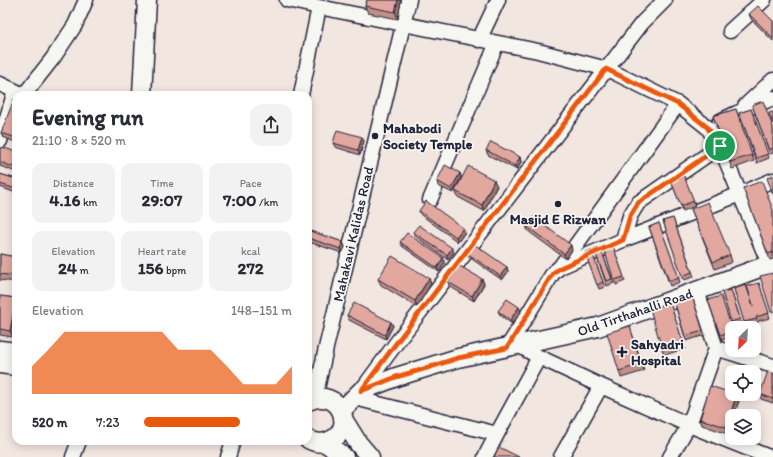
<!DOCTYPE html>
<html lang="en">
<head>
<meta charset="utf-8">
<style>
	body { margin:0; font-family:Itim,sans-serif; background:#f2f2f3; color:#2b2b33; height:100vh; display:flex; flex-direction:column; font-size:15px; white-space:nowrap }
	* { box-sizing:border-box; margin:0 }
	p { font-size:13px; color:#7c7c81 }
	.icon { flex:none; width:22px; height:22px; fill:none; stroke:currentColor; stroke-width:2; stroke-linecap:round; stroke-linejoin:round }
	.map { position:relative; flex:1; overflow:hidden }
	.side { position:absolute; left:12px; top:91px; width:300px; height:354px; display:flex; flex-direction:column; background:#fff; border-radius:12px; box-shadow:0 2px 10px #0003 }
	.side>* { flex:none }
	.needle { width:26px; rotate:204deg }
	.tools { position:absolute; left:725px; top:321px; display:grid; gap:8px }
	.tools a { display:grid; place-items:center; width:36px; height:36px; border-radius:8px; background:#fff; box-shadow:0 2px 10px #0003; font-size:20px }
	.pin { position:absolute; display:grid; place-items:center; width:34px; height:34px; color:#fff; margin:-17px; border:2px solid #fff; border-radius:50%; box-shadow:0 1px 4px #0007 }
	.round { display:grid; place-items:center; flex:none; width:42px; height:42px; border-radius:12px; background:#f2f2f3 }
	.head { display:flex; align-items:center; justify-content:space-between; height:68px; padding:0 20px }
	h1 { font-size:22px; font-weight:700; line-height:30px }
	.metrics { display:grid; grid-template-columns:repeat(3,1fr); gap:6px; height:68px; padding:4px 20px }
	.metrics div { display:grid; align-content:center; border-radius:10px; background:#f2f2f3; text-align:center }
	.metrics b { font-size:17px; font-weight:700 }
	.metrics small { font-size:11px; font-weight:400 }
	.metrics p { font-size:11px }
	.chart { height:112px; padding:8px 20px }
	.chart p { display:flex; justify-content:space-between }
	.chart svg { width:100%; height:72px; margin-top:4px; fill:#ea580c; opacity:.7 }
	ul { padding:0 20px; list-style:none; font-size:13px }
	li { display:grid; grid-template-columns:64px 48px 1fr; align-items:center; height:30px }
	li i { height:10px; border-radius:5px; background:#ea580c }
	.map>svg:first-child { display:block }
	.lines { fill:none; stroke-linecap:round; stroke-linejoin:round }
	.minor-casing { stroke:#22223b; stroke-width:17 }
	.major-casing { stroke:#22223b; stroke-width:21 }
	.minor { stroke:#f6f6f2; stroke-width:14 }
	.major { stroke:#f6f6f2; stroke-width:18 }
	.wall { fill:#c29089; stroke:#22223b }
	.shaded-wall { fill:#9e766f; stroke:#22223b }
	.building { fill:#e2a89f; stroke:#22223b }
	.route-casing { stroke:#fff; stroke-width:8 }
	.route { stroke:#ea580c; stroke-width:5 }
	.poi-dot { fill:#22223b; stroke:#f6f6f2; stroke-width:1.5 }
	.labels { text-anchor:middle; stroke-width:3.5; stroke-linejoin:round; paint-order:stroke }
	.poi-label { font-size:14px; font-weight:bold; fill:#22223b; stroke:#f6f6f2; text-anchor:start }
	.street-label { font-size:14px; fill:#22223b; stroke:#f6f6f2 }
</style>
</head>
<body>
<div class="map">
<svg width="773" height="457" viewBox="0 0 773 457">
	<rect width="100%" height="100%" fill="#f2e6e1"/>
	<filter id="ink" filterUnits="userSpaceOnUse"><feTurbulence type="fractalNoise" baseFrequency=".025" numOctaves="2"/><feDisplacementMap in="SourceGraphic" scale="8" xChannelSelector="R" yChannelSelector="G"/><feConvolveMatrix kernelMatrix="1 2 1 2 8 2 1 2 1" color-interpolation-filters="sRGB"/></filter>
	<g filter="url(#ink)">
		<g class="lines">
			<defs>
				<path id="minor" d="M287,0L319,7L538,51L607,69L678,104L707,127L720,146L769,264
					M730,31L764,0
					M479,40L498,0
					M0,84L24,95L53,58L75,25L86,0
					M301,95L319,7
					M745,106L773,80
					M720,121L737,113L773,98
					M0,141L15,91
					M430,200L497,43
					M623,240L630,216L638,203L720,146
					M560,267L678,104
					M518,345L539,357L601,386L689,425L769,457
					M507,348L553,273L560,267L623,240L740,194L773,180
					M716,348L773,366
					M361,391L397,342L642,23L665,0
					M315,398L326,348L409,0
					M355,398L497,434
					M73,457L79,441
					M228,457L233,441
					M485,457L497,434L539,357
					M561,457L601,386
					M670,457L689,425L716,348L697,291"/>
				<path id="major" d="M142,95L147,0
					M0,350L16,352
					M0,364L16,366
					M308,401C341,386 357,430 329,441C322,444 315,443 308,439
					M341,411L361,391L396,377L458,358L598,327L773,263
					M343,419L358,443L370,457
					M326,443L344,457"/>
			</defs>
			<use href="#minor" class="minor-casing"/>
			<use href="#major" class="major-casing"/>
			<use href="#minor" class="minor"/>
			<use href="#major" class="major"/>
		</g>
		<path class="wall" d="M367,0H401L398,19L368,13L365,6Z
			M749,14L773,21V41L751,19Z
			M16,100V140L15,142L3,137L1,133Z
			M752,105L773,127V153L770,154Z
			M736,109L754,161L732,169L713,116Z
			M751,109L769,158L757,163L739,113Z
			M364,141L360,155L335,147L333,143Z
			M486,150L520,157L521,162L517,170L488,155Z
			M16,152V172L0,166V153Z
			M460,173L461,177L453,193L438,186L437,181Z
			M0,174L16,179V193L0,187Z
			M684,176L695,206L683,211L671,181Z
			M497,186L484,211L458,197L455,191Z
			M743,188L773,210V259L770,260Z
			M691,209L730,255L732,262L715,269Z
			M419,211L463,228L465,232L458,242L421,215Z
			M673,218L694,277L684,280L663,221Z
			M659,223L680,282L670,286L649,227Z
			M526,226L572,250L566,259L528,231Z
			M308,228L309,229L310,231L343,242L345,247L342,253L309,242L308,240V241Z
			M413,232L454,252L448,260L415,236Z
			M400,242L443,258L445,263L439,272L402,246Z
			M612,243L625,281L616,285L603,246Z
			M600,247L614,283L607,286L594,249Z
			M591,250L605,287L599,289L585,253Z
			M467,253L507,267L508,272L502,280L469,257Z
			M0,254L16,257V282L0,280Z
			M378,279L431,284L417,307L381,285Z
			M482,279L484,284L474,301L449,286L448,282Z
			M759,283L770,318L758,321V323L746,327L734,289L753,306V305Z
			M731,290L742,324L733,327L722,292Z
			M0,296L16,298V317L13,337L0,335Z
			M692,296L705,335L686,341L674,301Z
			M708,300L732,328V336L722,340Z
			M670,303L685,349L664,355L662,349Z
			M498,311L521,312L512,324L500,315Z
			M347,315L391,322L393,326L386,339L349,320Z
			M632,333L644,371L621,378L619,371Z
			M773,373V403L761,399L760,394Z
			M739,401L732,416V423L728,434L702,425L700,419Z"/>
		<path class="shaded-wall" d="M398,0H401L398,19L395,12Z
			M16,131V140L15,142L14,137Z
			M362,137L364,141L360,155L358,150Z
			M520,157L521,162L517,170L515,166Z
			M460,173L461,177L453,193L451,189Z
			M494,180L497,186L484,211L482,205Z
			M463,228L465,232L458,242L456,237Z
			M343,242L345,247L342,253L341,249Z
			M571,245L572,250L566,259L564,254Z
			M452,248L454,252L448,260L447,255Z
			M443,258L445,263L439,272L437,268Z
			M507,267L508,272L502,280L500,276Z
			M429,278L431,284L417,307L415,301Z
			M482,279L484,284L474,301L472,296Z
			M16,298V317L13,337L10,331Z
			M519,307L521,312L512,324L510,320Z
			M391,322L393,326L386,339L385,335Z
			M737,394L739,401L734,416H732V423L728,434L726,427Z"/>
		<path class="building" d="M367,0H398L395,12L365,6Z
			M758,6L773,21V38L749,14Z
			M14,99L16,100V131L14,137L1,133Z
			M763,101L773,127V148L769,150L752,105Z
			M736,109L752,155L730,162L713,116Z
			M751,109L768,154L756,158L739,113Z
			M773,112V124L769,113Z
			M337,130L362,137L358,150L333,143Z
			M491,142L520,157L515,166L486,150Z
			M2,147L16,152V168L0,162V153Z
			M445,165L460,173L451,189L437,181Z
			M468,166L494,180L482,205L455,191Z
			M0,174L16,179V189L0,184Z
			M773,175V194L767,178Z
			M684,176L694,201L681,206L671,181Z
			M762,181L773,210V252L768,254L743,188Z
			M426,201L463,228L456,237L419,211Z
			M708,202L730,255L713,262L691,209Z
			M533,217L571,245L564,254L526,226Z
			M673,218L692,272L682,276L663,221Z
			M659,223L679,278L669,281L649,227Z
			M419,225L452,248L447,255L413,232Z
			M310,231L343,242L341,249L308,238Z
			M407,233L443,258L437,268L400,242Z
			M612,243L624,277L614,280L603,246Z
			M474,244L507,267L500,276L467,253Z
			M600,247L612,279L606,281L594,249Z
			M591,250L603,282L597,285L585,253Z
			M0,254L16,257V276L0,274Z
			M392,256L429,278L415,301L378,279Z
			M458,265L482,279L472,296L448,282Z
			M773,273V312H771L760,276Z
			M759,283L769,313L756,317L757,319L744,322L734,289L746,285L753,306V305L747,286Z
			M731,290L740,319L731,322L722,292Z
			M0,296L16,298L10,331L0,329Z
			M692,296L703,331L685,336L674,301Z
			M721,296L732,329V331L720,335L708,300Z
			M507,299L519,307L510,320L498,311Z
			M354,303L391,322L385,335L347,315Z
			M670,303L683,342L662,349L650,309Z
			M630,326L641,364L619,371L607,333Z
			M768,371L773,373V399L760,394Z
			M710,386L732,393V394H737L726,427L700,419Z
			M499,447L519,457H494Z"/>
	</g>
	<g class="lines" filter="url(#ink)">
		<defs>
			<path id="route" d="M606,69L678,104L707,127L720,146L638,203L630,216L623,240L560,268L553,273L507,348L458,358L427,368L396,377L361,391L397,342Z"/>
		</defs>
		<use href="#route" class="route-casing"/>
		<use href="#route" class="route"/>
	</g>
	<g class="poi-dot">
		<circle cx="375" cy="136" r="4"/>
		<circle cx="558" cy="204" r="4"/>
		<path d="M620 346h4v4h4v4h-4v4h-4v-4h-4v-4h4z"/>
	</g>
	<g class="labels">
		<g class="poi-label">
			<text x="383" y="133">Mahabodi<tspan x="383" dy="16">Society Temple</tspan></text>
			<text x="558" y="224" text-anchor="middle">Masjid E Rizwan</text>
			<text x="631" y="349">Sahyadri<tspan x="631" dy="16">Hospital</tspan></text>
		</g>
		<g class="street-label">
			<text transform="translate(353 234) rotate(-77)" y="5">Mahakavi Kalidas Road</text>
			<text transform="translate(635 312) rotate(-19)" y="5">Old Tirthahalli Road</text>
		</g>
	</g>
</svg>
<div class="tools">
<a><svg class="needle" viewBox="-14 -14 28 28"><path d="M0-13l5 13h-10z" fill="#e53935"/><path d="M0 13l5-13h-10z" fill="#7c7c81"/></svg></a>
<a><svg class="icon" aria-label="locate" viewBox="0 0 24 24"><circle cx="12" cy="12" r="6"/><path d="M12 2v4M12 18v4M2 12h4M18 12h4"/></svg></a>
<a><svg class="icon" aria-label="layers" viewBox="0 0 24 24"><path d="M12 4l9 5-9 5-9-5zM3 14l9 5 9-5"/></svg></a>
</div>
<div class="pin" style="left:720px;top:146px;background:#1e9e55"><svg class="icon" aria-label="arrive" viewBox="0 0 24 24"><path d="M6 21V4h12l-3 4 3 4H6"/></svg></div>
<section class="side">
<div class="head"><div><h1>Evening run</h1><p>21:10 · 8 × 520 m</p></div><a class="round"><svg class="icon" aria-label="share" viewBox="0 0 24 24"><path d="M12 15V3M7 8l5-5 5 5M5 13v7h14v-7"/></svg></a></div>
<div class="metrics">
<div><p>Distance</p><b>4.16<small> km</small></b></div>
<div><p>Time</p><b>29:07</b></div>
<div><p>Pace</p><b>7:00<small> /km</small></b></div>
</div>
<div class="metrics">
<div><p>Elevation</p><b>24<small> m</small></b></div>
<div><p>Heart rate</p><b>156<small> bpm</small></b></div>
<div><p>kcal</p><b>272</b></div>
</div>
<div class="chart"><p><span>Elevation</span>148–151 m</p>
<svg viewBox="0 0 160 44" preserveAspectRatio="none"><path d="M0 44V27L10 17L20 6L30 6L40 6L50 6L60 6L70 6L80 6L90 17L100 17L110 17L120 27L130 38L140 38L150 38L160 27V44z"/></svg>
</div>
<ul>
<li><b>520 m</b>7:23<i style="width:65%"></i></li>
</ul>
</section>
</div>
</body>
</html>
